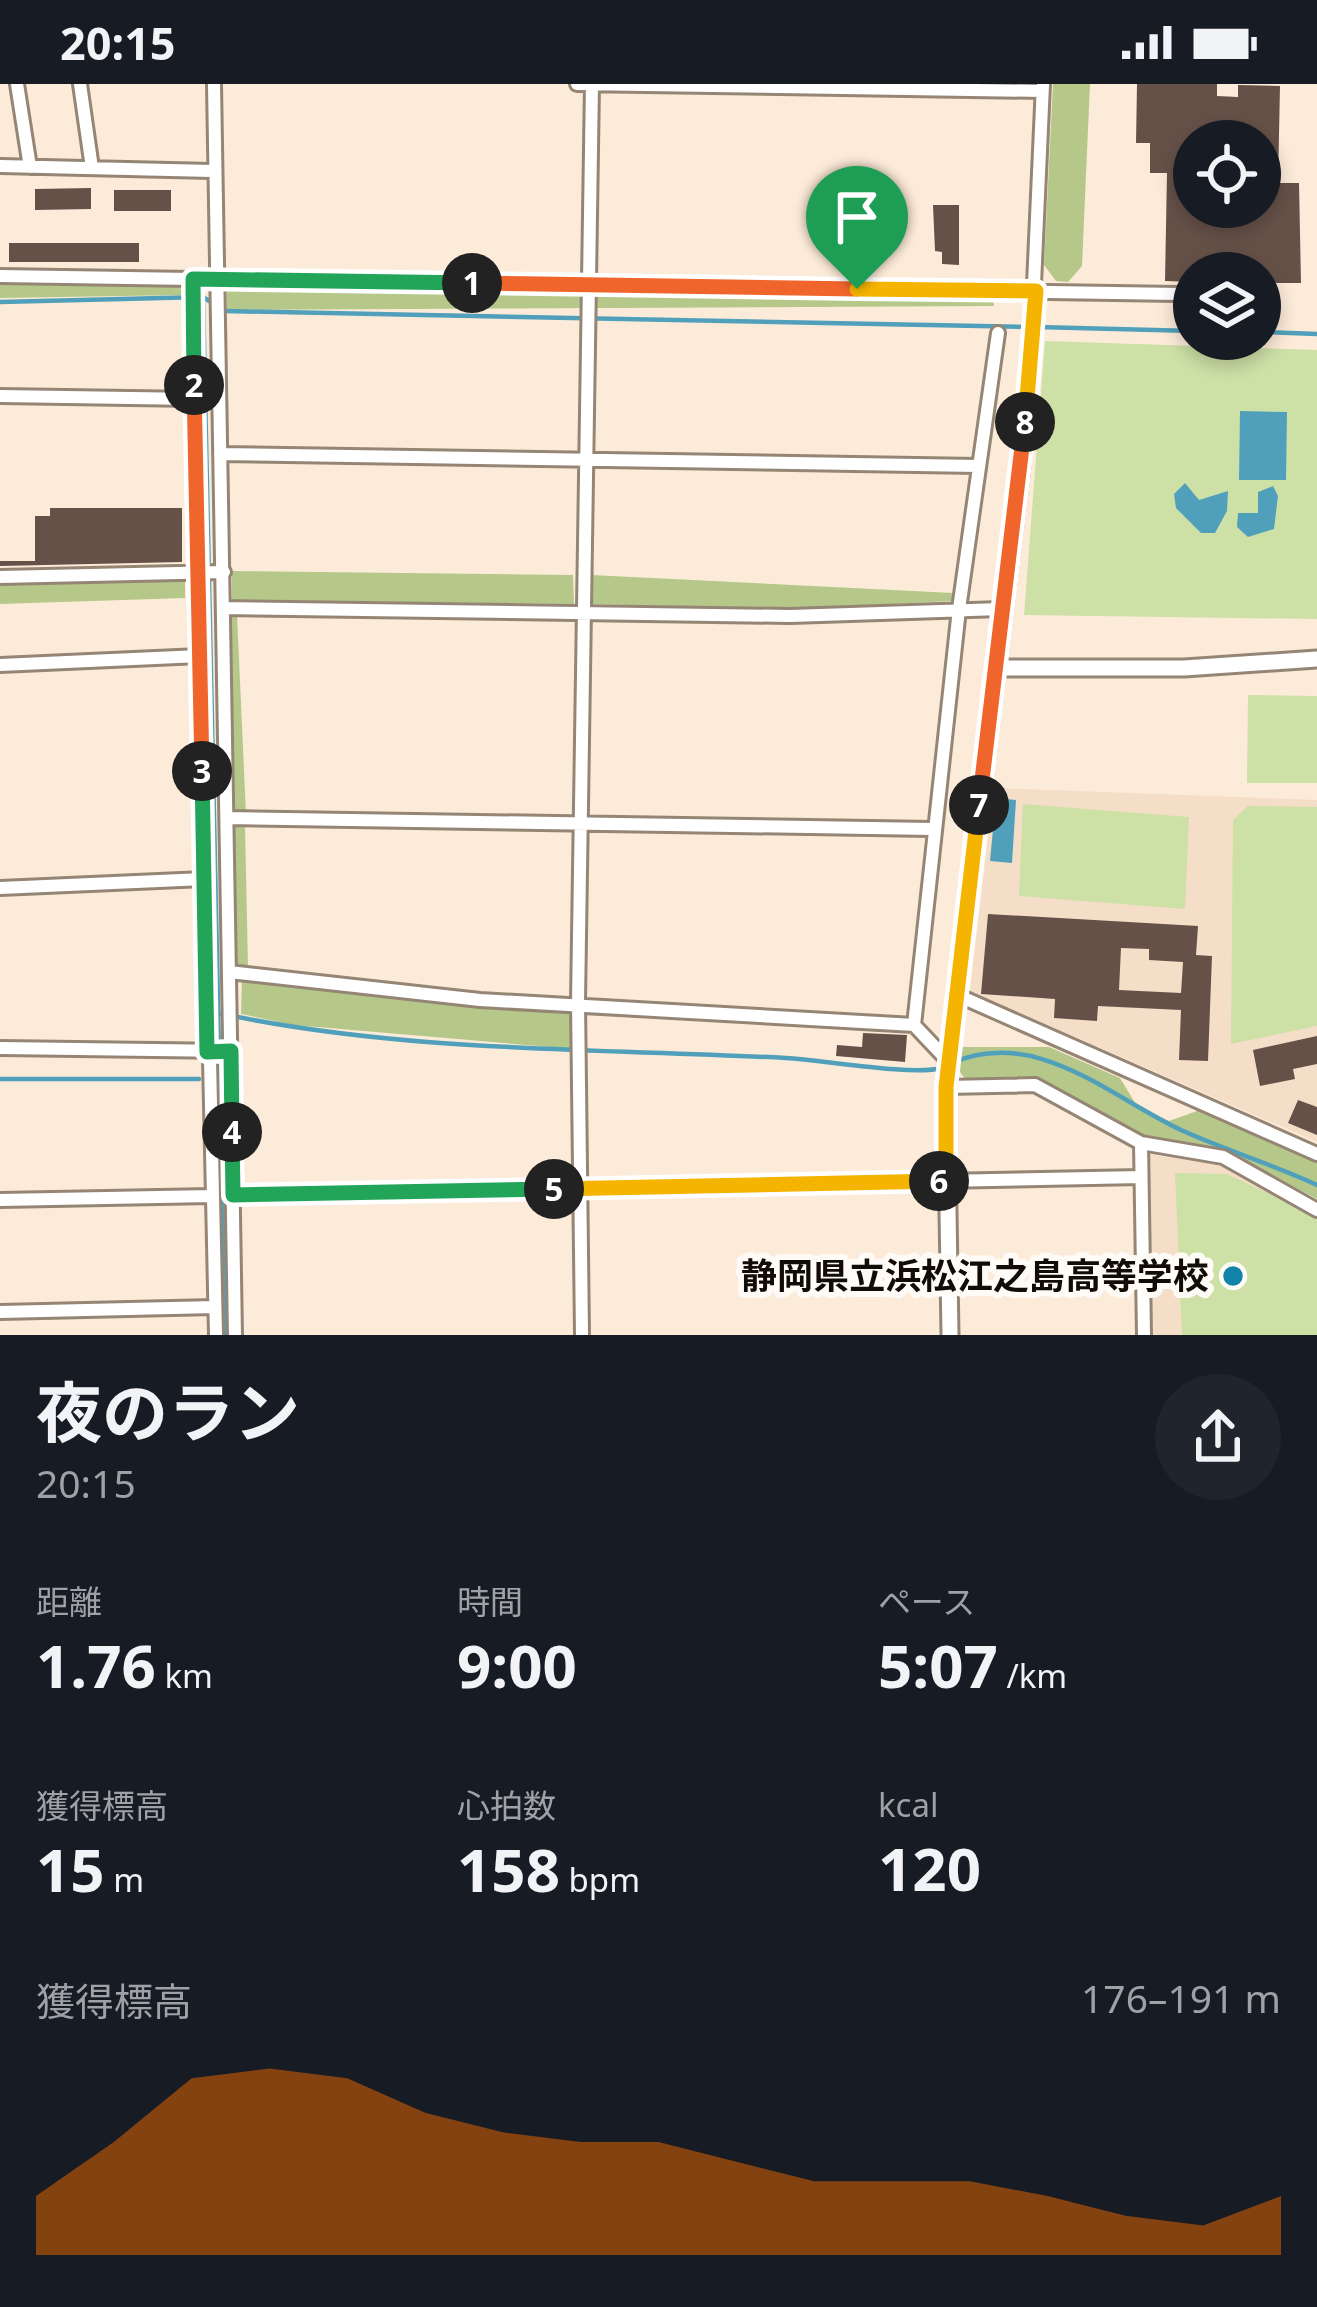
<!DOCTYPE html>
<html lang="ja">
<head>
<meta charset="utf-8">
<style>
	body { margin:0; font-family:"Noto Sans","Noto Sans JP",sans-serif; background:#20242c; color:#f1f3f6; height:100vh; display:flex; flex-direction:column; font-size:45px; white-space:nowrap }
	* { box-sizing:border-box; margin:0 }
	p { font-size:39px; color:#9ea1a6 }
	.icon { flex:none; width:66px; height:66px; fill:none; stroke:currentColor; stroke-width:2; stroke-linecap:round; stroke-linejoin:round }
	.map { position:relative; height:1251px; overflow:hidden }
	.panel { display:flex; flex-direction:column; background:#171b24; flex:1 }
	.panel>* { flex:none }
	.buttons { position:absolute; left:1173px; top:36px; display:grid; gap:24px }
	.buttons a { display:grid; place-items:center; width:108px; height:108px; border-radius:50%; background:#171b24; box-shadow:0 6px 18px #0003; font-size:60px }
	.pin { position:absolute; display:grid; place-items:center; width:102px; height:102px; color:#fff; margin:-123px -51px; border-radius:50% 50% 50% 0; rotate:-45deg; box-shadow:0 0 12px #0007 }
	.pin .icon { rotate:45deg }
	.km { position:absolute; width:60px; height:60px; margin:-30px; border-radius:50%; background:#222; color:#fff; font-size:33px; line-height:60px; text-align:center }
	.round { display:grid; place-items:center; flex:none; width:126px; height:126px; border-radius:63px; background:#20242c }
	.head { display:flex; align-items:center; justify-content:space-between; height:204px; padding:0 36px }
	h1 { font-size:66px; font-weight:700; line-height:90px }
	.metrics { display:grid; grid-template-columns:repeat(3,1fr); gap:18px; height:204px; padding:12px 36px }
	.metrics div { display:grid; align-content:center }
	.metrics b { font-size:60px; font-weight:700 }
	.metrics small { font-size:33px; font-weight:400 }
	.metrics p { font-size:33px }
	.chart { height:336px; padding:24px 36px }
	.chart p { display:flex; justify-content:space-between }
	.chart svg { width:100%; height:216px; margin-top:12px; fill:#b45309; opacity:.7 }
	.status { display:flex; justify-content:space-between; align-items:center; height:84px; padding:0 60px; background:#171b24; direction:ltr }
	.status svg { height:33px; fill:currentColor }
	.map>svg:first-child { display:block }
	.built { fill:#f5dec7 }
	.green { fill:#cde0a6 }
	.forest { fill:#b5c889 }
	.water { fill:#51a0bb }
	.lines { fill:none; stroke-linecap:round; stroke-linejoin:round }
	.stream { stroke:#51a0bb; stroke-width:4.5 }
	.building { fill:#655148; fill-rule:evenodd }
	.minor-casing { stroke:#958575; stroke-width:18 }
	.tertiary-casing { stroke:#958575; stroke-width:21 }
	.minor { stroke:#fff; stroke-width:12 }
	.tertiary { stroke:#fff; stroke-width:15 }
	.split-1-casing { stroke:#fff; stroke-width:24 }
	.split-2-casing { stroke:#fff; stroke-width:24 }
	.split-3-casing { stroke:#fff; stroke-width:24 }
	.split-4-casing { stroke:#fff; stroke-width:24 }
	.split-5-casing { stroke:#fff; stroke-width:24 }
	.split-6-casing { stroke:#fff; stroke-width:24 }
	.split-7-casing { stroke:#fff; stroke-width:24 }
	.split-8-casing { stroke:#fff; stroke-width:24 }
	.split-9-casing { stroke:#fff; stroke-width:24 }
	.split-1 { stroke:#f0652b; stroke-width:15 }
	.split-2 { stroke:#22a559; stroke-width:15 }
	.split-3 { stroke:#f0652b; stroke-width:15 }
	.split-4 { stroke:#22a559; stroke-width:15 }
	.split-5 { stroke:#22a559; stroke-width:15 }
	.split-6 { stroke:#f5b400; stroke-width:15 }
	.split-7 { stroke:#f5b400; stroke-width:15 }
	.split-8 { stroke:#f0652b; stroke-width:15 }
	.split-9 { stroke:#f5b400; stroke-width:15 }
	.poi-dot { fill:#1383aa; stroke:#fefbf7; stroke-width:4.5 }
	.labels { text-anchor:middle; stroke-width:12; stroke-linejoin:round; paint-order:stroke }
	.poi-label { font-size:36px; font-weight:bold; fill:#120c06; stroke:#fefbf7; text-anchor:end }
</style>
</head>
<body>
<div class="status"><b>20:15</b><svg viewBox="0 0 49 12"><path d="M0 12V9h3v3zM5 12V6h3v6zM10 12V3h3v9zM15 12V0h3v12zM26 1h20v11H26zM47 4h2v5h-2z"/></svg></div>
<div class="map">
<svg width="1317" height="1251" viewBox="0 0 1317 1251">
	<rect width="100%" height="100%" fill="#fdebd9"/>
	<path class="built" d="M994,704L1317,716V1058L970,907Z
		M1147,1070L1223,1081L1317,1132V1251H1150Z"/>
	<path class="green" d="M1045,257L1317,266V535L1024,531Z
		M1248,611L1317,612V699H1247Z
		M1023,720L1189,733L1185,825L1019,812Z
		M1248,722L1317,723V942L1231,960L1233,736Z
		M1175,1089L1227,1090L1317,1132V1251H1182Z"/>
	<path class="forest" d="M1053,0H1090L1082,182L1068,198L1056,197L1044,181Z
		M0,199H183L184,211L0,214Z
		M226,203L993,216L994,222L227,226Z
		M232,487L573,491L574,520L232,516Z
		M591,491L953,509L952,517L789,525L590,520Z
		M185,496V514L0,520V499Z
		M230,531H237L246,731L232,725Z
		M231,743H245L248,883H233Z
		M242,894L573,927V965L294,941L241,930Z
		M963,963H1049L1120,994L1137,1022L1169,1037L1200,1026L1317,1079V1115L1225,1067L1150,1055L1040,994L965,995L958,985Z"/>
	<path class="water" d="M1240,327L1287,328L1286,396H1239Z
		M1185,399L1199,416L1228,407L1227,427L1215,449H1201L1176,424L1174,410Z
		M1273,402L1278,412L1274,445L1248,453L1237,443L1238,429H1258V408Z
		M996,714L1016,716L1012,779L990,777Z"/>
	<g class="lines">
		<path class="stream" d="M203,213L225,1251
			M0,218L203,213L214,220
			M223,227L1026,243
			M1037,243L1194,247
			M1260,248L1317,250
			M218,929C406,969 596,964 786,974C824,976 911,992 942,984
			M952,979C1036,942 1110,1013 1181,1046C1225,1066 1272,1080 1317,1101
			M0,995H199"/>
	</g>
	<path class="building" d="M1137,0H1217V12L1238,13V1L1280,2L1278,99H1299L1301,199H1260V189H1194V198L1165,197L1167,89H1150V59H1136ZM1194,57H1260V123H1194Z
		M91,104V125L35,126V105Z
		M114,106H171V127H114Z
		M933,121H959V181L942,180V168L935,167Z
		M9,159H139V178H9Z
		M50,424H182V478L0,482V477H35V432H50Z
		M988,830L1198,842L1196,871L1212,872L1208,977L1179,976L1181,926L1098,922L1097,937L1054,934L1055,915L981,910ZM1121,864L1149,865V876L1183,878L1181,909L1119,906Z
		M863,949L907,951L905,978L836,972L837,961L862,963Z
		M1317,952V980L1293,985L1295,995L1260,1002L1253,966Z
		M1298,1016L1317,1023V1051L1288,1039Z"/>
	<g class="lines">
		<defs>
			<path id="minor" d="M17,0L30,83
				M80,0L92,84
				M214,0L235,1251
				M577,0L1042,7
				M0,82L212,87
				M0,192L1179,210
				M193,195L216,1251
				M1032,245L1043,0
				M0,312L195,315
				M220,370L978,382
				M0,493L224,488
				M225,524L790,532L1001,525
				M0,581L200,572
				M228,734L932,745
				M0,804L204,795
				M229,888L480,916L914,941L950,979
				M957,911L1317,1070
				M914,941L959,525L998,249
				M0,964L231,967
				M946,1003L1035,1001L1141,1059L1144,1251
				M1141,1059L1223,1073L1317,1126
				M233,1111L1141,1093
				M0,1116L212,1112
				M0,1228L215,1223
				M582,1251L578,918L592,0"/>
			<path id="tertiary" d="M998,584H1184L1317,575
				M950,1251L946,1003L1021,383L1032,245"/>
		</defs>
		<use href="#minor" class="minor-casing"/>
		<use href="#tertiary" class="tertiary-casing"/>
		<use href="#minor" class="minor"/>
		<use href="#tertiary" class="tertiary"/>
	</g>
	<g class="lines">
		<defs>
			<path id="split-1" d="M472,199L857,205"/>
			<path id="split-2" d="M194,301L193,195L472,199"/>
			<path id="split-3" d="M194,301L202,687"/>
			<path id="split-4" d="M202,687L207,968L231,967L232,1048"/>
			<path id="split-5" d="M232,1048L233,1111L554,1105"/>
			<path id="split-6" d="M554,1105L939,1097"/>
			<path id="split-7" d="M939,1097H946V1003L979,721"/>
			<path id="split-8" d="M979,721L1025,338"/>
			<path id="split-9" d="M857,205L1036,207L1025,338"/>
		</defs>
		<use href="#split-1" class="split-1-casing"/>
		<use href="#split-2" class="split-2-casing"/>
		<use href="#split-3" class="split-3-casing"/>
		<use href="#split-4" class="split-4-casing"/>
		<use href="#split-5" class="split-5-casing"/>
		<use href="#split-6" class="split-6-casing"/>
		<use href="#split-7" class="split-7-casing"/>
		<use href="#split-8" class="split-8-casing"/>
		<use href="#split-9" class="split-9-casing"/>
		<use href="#split-1" class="split-1"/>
		<use href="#split-2" class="split-2"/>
		<use href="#split-3" class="split-3"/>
		<use href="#split-4" class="split-4"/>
		<use href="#split-5" class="split-5"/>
		<use href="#split-6" class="split-6"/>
		<use href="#split-7" class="split-7"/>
		<use href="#split-8" class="split-8"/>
		<use href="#split-9" class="split-9"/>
	</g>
	<circle class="poi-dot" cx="1233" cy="1192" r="12"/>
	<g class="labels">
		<g class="poi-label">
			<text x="1209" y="1205">静岡県立浜松江之島高等学校</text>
		</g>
	</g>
</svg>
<div class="buttons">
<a><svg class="icon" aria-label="locate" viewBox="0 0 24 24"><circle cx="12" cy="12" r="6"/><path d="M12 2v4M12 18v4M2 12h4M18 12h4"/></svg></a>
<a><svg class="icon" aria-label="layers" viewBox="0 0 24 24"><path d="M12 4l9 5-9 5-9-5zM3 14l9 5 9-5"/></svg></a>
</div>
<div class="pin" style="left:857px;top:205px;background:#1e9e55"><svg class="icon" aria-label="arrive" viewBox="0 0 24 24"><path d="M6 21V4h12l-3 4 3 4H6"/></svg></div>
<b class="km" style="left:472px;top:199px">1</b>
<b class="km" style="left:194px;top:301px">2</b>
<b class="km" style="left:202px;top:687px">3</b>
<b class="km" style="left:232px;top:1048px">4</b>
<b class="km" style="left:554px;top:1105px">5</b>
<b class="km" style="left:939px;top:1097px">6</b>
<b class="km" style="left:979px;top:721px">7</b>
<b class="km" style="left:1025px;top:338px">8</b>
</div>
<section class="panel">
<div class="head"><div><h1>夜のラン</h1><p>20:15</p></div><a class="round"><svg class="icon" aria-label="share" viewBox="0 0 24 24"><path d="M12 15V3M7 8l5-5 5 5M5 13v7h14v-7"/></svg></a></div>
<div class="metrics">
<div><p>距離</p><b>1.76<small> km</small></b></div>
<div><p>時間</p><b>9:00</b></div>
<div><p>ペース</p><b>5:07<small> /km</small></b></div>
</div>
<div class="metrics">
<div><p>獲得標高</p><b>15<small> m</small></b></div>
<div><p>心拍数</p><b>158<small> bpm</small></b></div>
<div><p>kcal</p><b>120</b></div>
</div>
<div class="chart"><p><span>獲得標高</span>176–191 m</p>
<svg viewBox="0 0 160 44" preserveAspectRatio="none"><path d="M0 44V32L10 21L20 8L30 6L40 8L50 15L60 19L70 21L80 21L90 25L100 29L110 29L120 29L130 32L140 36L150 38L160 32V44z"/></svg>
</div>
</section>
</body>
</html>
